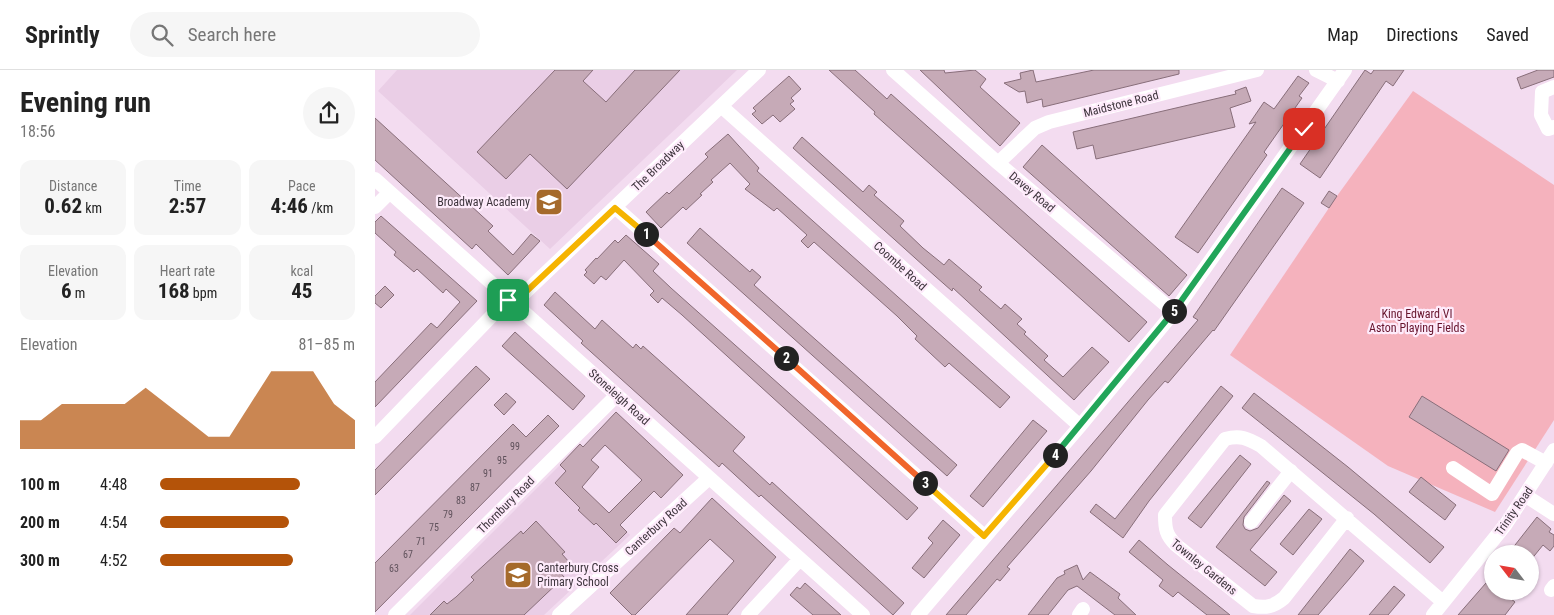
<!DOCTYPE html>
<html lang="en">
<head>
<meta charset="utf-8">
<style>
	body { margin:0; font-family:"Roboto Condensed",sans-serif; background:#f6f6f6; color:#222; height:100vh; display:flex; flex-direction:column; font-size:19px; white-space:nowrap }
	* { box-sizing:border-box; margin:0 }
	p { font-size:16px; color:#767676 }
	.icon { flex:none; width:28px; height:28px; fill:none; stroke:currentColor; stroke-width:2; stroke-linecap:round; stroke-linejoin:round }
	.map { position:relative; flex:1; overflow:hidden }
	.details { display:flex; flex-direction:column; background:#fff; width:375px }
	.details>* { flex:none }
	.needle { width:32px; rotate:301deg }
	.controls { position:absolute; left:1109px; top:475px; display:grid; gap:10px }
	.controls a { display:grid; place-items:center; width:55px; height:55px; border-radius:50%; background:#fff; box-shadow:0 1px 4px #0004; font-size:25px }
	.pin { position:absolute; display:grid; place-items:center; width:42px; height:42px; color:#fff; margin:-21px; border-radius:10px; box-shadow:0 2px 8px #0006 }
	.km { position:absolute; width:25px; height:25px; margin:-12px; border-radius:50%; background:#222; color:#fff; font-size:14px; line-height:25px; text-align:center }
	.round { display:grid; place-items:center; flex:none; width:52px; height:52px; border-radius:26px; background:#f6f6f6 }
	.headline { display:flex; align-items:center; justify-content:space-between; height:85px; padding:0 20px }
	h1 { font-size:28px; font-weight:700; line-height:38px }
	.figures { display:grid; grid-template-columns:repeat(3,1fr); gap:8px; height:85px; padding:5px 20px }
	.figures div { display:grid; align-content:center; border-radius:12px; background:#f6f6f6; text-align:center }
	.figures b { font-size:21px; font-weight:700 }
	.figures small { font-size:14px; font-weight:400 }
	.figures p { font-size:14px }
	.chart { height:140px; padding:10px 20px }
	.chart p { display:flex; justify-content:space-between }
	.chart svg { width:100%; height:90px; margin-top:5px; fill:#b45309; opacity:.7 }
	ul { padding:0 20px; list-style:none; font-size:16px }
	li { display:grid; grid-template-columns:80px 60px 1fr; align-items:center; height:38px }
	li i { height:12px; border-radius:6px; background:#b45309 }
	header { display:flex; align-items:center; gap:30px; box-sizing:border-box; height:70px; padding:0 25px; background:#fff; border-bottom:1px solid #e0e0e0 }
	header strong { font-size:24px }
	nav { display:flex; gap:28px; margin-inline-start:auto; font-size:18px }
	.search { width:350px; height:45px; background:#f6f6f6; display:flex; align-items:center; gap:12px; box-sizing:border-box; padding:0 18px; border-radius:28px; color:#767676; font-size:19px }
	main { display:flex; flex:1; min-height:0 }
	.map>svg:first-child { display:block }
	.built { fill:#eacee6 }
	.green { fill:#f5b2bd }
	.building { fill:#c6aab7; stroke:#886e7a; fill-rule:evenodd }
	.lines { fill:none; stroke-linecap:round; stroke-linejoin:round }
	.minor { stroke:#fff; stroke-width:14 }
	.split-1-casing { stroke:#fff; stroke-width:10 }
	.split-2-casing { stroke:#fff; stroke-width:10 }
	.split-3-casing { stroke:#fff; stroke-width:10 }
	.split-4-casing { stroke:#fff; stroke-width:10 }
	.split-5-casing { stroke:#fff; stroke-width:10 }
	.split-6-casing { stroke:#fff; stroke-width:10 }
	.split-1 { stroke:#f5b400; stroke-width:6 }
	.split-2 { stroke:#f0652b; stroke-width:6 }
	.split-3 { stroke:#f0652b; stroke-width:6 }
	.split-4 { stroke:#f5b400; stroke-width:6 }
	.split-5 { stroke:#22a559; stroke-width:6 }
	.split-6 { stroke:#22a559; stroke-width:6 }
	.labels { text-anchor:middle; stroke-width:4.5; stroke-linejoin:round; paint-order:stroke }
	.number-label { font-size:10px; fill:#60525c }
	.street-label { font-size:12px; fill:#3e353d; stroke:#feebfb }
	.poi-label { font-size:12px; fill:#3e353d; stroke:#feebfb; text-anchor:end }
	.park-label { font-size:12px; fill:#66132c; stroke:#feebfb }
</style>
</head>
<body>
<header>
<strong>Sprintly</strong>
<div class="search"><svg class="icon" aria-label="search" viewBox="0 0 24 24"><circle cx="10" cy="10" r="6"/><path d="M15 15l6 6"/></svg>Search here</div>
<nav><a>Map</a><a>Directions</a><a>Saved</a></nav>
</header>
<main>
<section class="details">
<div class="headline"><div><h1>Evening run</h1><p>18:56</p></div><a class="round"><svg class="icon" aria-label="share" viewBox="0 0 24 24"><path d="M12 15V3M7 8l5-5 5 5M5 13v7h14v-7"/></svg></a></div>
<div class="figures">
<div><p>Distance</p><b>0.62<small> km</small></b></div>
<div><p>Time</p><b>2:57</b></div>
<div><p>Pace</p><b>4:46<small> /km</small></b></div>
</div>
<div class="figures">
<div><p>Elevation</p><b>6<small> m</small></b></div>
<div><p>Heart rate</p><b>168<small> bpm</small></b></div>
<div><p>kcal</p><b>45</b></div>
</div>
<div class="chart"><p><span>Elevation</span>81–85 m</p>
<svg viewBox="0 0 160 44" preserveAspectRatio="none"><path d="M0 44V30L10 30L20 22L30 22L40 22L50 22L60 14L70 22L80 30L90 38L100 38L110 22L120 6L130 6L140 6L150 22L160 30V44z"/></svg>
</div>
<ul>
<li><b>100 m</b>4:48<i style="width:72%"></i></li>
<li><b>200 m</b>4:54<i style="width:66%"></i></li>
<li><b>300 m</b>4:52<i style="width:68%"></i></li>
</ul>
</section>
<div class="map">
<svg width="1179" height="545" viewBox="0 0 1179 545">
	<rect width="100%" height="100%" fill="#f3dcf0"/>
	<path class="built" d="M22,0H362L175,179L3,21Z
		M185,395L255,465L169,545H35Z"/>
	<path class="green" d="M1038,21L1179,115V350L1120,442L1013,396L855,285L962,126Z"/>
	<path class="building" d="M180,0H218L208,11L231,32L260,0H305L192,119L155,84L131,109L102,82Z
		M454,0H480L512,29L516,24L772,252L754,272L499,44L500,42Z
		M545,0H569L570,3L600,0L611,9L605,17L645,53L625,76Z
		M658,0L661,12L719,0H804V4L668,37L667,29L652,33L650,21L644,22L629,13L646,9L645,3Z
		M990,0L996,4L999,0H1029L1018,16L1011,11L945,108L925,94Z
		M1163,0H1179V7L1146,19L1142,8Z
		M414,6L426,19L416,28L419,31L415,34L420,39L405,52L398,45L387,54L377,44L381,41L378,38Z
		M923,6L934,13L924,26L927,28L889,82L892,85L823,183L800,167L881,52L874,54L889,32L899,39Z
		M871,17L876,31L855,38L860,57L721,89L718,75L702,79L698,62L861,24L860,21Z
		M0,48L118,156L113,161L138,185L156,164L165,171L133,205L101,174L97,179L0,90Z
		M353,64L384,98L382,101L635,327L625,338L574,293L570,297L540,269L542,266L522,246L439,172L433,178L426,171L432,165L402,138L399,141L370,119L375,114L355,93L336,110L338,112L325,124L327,125L311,140L308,137L286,158L271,142L292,122L294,124L333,87L330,84Z
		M427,67L488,122L494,115L502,122L499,125L529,151L525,156L548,178L569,195L574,189L607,217L604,220L626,239L630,234L647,249L642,254L651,262L649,264L673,286L669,290L688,307L717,277L734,292L699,330L578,218L577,221L560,206L418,78Z
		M667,75L812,205L794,226L648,97Z
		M907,118L929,133L839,261L838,260L793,313L790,311L773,330L716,401L632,497L635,499L625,511L622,509L591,545H571L823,250L818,247Z
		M954,121L962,126L954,138L946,133Z
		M6,146L102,231L0,337V312L56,253L62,258L85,232L71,219L68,223L42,199L39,202L19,185L21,182L0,163V152Z
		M325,158L375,202L377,199L386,207L379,215L582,395L572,406L312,173Z
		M251,165L284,194L278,201L296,218L543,438L532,450L307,245L287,228L283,233L275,225L279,221L249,190L231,210L226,206L219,214L209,205L212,202L210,200L221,188L222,189L240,170L243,173Z
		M10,216L19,225L6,238L0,233V226Z
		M180,222L220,259L227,250L258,278L261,274L266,279L268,276L370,367L358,381L395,415L397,412L529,533L518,545L386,425L384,427L347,393L344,397L206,273L208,271L169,235Z
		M140,262L210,326L198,340L127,276Z
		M101,296L115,309L0,425V400Z
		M846,316L858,326L774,431L748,468L715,442L721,434L740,449Z
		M131,323L141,332L129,345L119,335Z
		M879,323L973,397L1069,477L1055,493L999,444L867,338Z
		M1047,326L1134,380L1121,401L1034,347Z
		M241,342L308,405L286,428L279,421L245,455L252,462L241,473L221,453L219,455L203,440L205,438L180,413L191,401L185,395L205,374L208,377ZM230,375L267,410L234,443L207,417L224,397L216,390Z
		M173,345L184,356L0,542V493L138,354L151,367Z
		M658,350L672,361L608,437L595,426Z
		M865,385L876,394L826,458L813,448Z
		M1046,407L1081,435L1070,450L1034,422Z
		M892,411L895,413L869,447L868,455L870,459L875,461L883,458L909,425L916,431L875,480L902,502L890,516L841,477Z
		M337,428L401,487L352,545H311L359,491L335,469L260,545H257L235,523L299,458L305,463Z
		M934,439L947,449L918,485L905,474Z
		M1162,447L1176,459L1174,462L1179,465V476L1175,481L1168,475L1155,491V484H1133Z
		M568,450L585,465L549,508L537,498L558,473L553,468Z
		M161,451L190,482L187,484L194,492L184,501L189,507L149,545H55L69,531L72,534L81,527L99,510L96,507L146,461L148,464Z
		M764,470L793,495L855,545H832L803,522L798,527L784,516L788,510L754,482Z
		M975,479L989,491L975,508L943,545H923Z
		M702,495L708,510L715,502L745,524L743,528L761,545H740L702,516L693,520L673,545H653L682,508L690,504L689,501Z
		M1118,505V521H1126L1140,532L1130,545H1083Z
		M430,513L466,545H438L415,525L422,517L425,519Z
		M1019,516L1030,525L1013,545H994Z"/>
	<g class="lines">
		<path class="minor" d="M518,0L623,93L799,242
			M941,0L963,11
			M1179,17L1167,22L1166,45L1173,59L1179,57
			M346,36L705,356
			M623,93L660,58L674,52L882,0
			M0,109L488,545
			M0,137L14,123
			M240,137L609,466
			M138,234L384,0
			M0,367L133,229
			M1078,398L1117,424L1142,383L1147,380L1171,393
			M1151,426L1179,444
			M972,448L909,528C898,537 891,538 878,536L801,475C791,465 790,459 790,445L850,369C865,365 872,368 886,376L1068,532
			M876,452L916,401
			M1176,520L1179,516
			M20,545L242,325
			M184,545L334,408
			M373,545L425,489
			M543,545L705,356L799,242L970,0
			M704,545L708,539
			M1058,545L1131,454L1179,380"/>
	</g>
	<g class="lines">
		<defs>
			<path id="split-1" d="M133,230L138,234L240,138L271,164"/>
			<path id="split-2" d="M271,164L411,288"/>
			<path id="split-3" d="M411,288L550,413"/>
			<path id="split-4" d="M550,413L609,466L680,385"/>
			<path id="split-5" d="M680,385L799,241"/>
			<path id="split-6" d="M799,241L929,59"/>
		</defs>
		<use href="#split-1" class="split-1-casing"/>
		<use href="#split-2" class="split-2-casing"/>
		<use href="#split-3" class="split-3-casing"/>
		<use href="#split-4" class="split-4-casing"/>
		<use href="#split-5" class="split-5-casing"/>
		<use href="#split-6" class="split-6-casing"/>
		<use href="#split-1" class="split-1"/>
		<use href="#split-2" class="split-2"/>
		<use href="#split-3" class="split-3"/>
		<use href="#split-4" class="split-4"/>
		<use href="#split-5" class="split-5"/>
		<use href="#split-6" class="split-6"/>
	</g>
	<defs>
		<symbol id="school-square" viewBox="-11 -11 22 22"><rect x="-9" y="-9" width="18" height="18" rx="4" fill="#a56a2b" stroke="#feebfb"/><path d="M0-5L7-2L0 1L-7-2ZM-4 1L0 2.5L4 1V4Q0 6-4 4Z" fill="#fff"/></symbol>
	</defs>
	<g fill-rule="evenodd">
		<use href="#school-square" x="158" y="116" width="32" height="32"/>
		<use href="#school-square" x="127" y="489" width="32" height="32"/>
	</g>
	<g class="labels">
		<g class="number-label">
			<text x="140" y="380">99</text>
			<text x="127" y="394">95</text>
			<text x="113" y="407">91</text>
			<text x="100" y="421">87</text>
			<text x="86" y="434">83</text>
			<text x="73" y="448">79</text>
			<text x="59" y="461">75</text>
			<text x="46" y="475">71</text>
			<text x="33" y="488">67</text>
			<text x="19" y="502">63</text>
		</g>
		<g class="street-label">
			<text transform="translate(746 34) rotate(-14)" y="4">Maidstone Road</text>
			<text transform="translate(283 96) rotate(-44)" y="4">The Broadway</text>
			<text transform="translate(657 122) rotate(40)" y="4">Davey Road</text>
			<text transform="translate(525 196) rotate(42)" y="4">Coombe Road</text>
			<text transform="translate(244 327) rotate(42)" y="4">Stoneleigh Road</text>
			<text transform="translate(131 435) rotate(-45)" y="4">Thornbury Road</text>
			<text transform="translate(1139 441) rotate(-55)" y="4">Trinity Road</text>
			<text transform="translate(281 457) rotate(-42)" y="4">Canterbury Road</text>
			<text transform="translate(829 497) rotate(39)" y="4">Townley Gardens</text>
		</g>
		<g class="poi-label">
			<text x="155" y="136">Broadway Academy</text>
			<text x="162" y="502" text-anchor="start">Canterbury Cross<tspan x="162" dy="14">Primary School</tspan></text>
		</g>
		<g class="park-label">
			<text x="1042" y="248">King Edward VI<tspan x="1042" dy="14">Aston Playing Fields</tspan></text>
		</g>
	</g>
</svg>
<div class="controls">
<a><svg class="needle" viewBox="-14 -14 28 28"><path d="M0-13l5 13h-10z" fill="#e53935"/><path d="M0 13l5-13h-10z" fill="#767676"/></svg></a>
</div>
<div class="pin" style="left:133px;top:230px;background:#1e9e55"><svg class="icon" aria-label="arrive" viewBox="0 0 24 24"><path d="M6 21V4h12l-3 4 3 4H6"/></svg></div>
<div class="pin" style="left:929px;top:59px;background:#d93025"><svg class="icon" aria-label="check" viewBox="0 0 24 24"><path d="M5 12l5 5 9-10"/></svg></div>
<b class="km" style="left:271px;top:164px">1</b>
<b class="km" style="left:411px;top:288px">2</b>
<b class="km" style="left:550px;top:413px">3</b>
<b class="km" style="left:680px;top:385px">4</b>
<b class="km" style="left:799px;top:241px">5</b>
</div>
</main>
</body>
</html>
